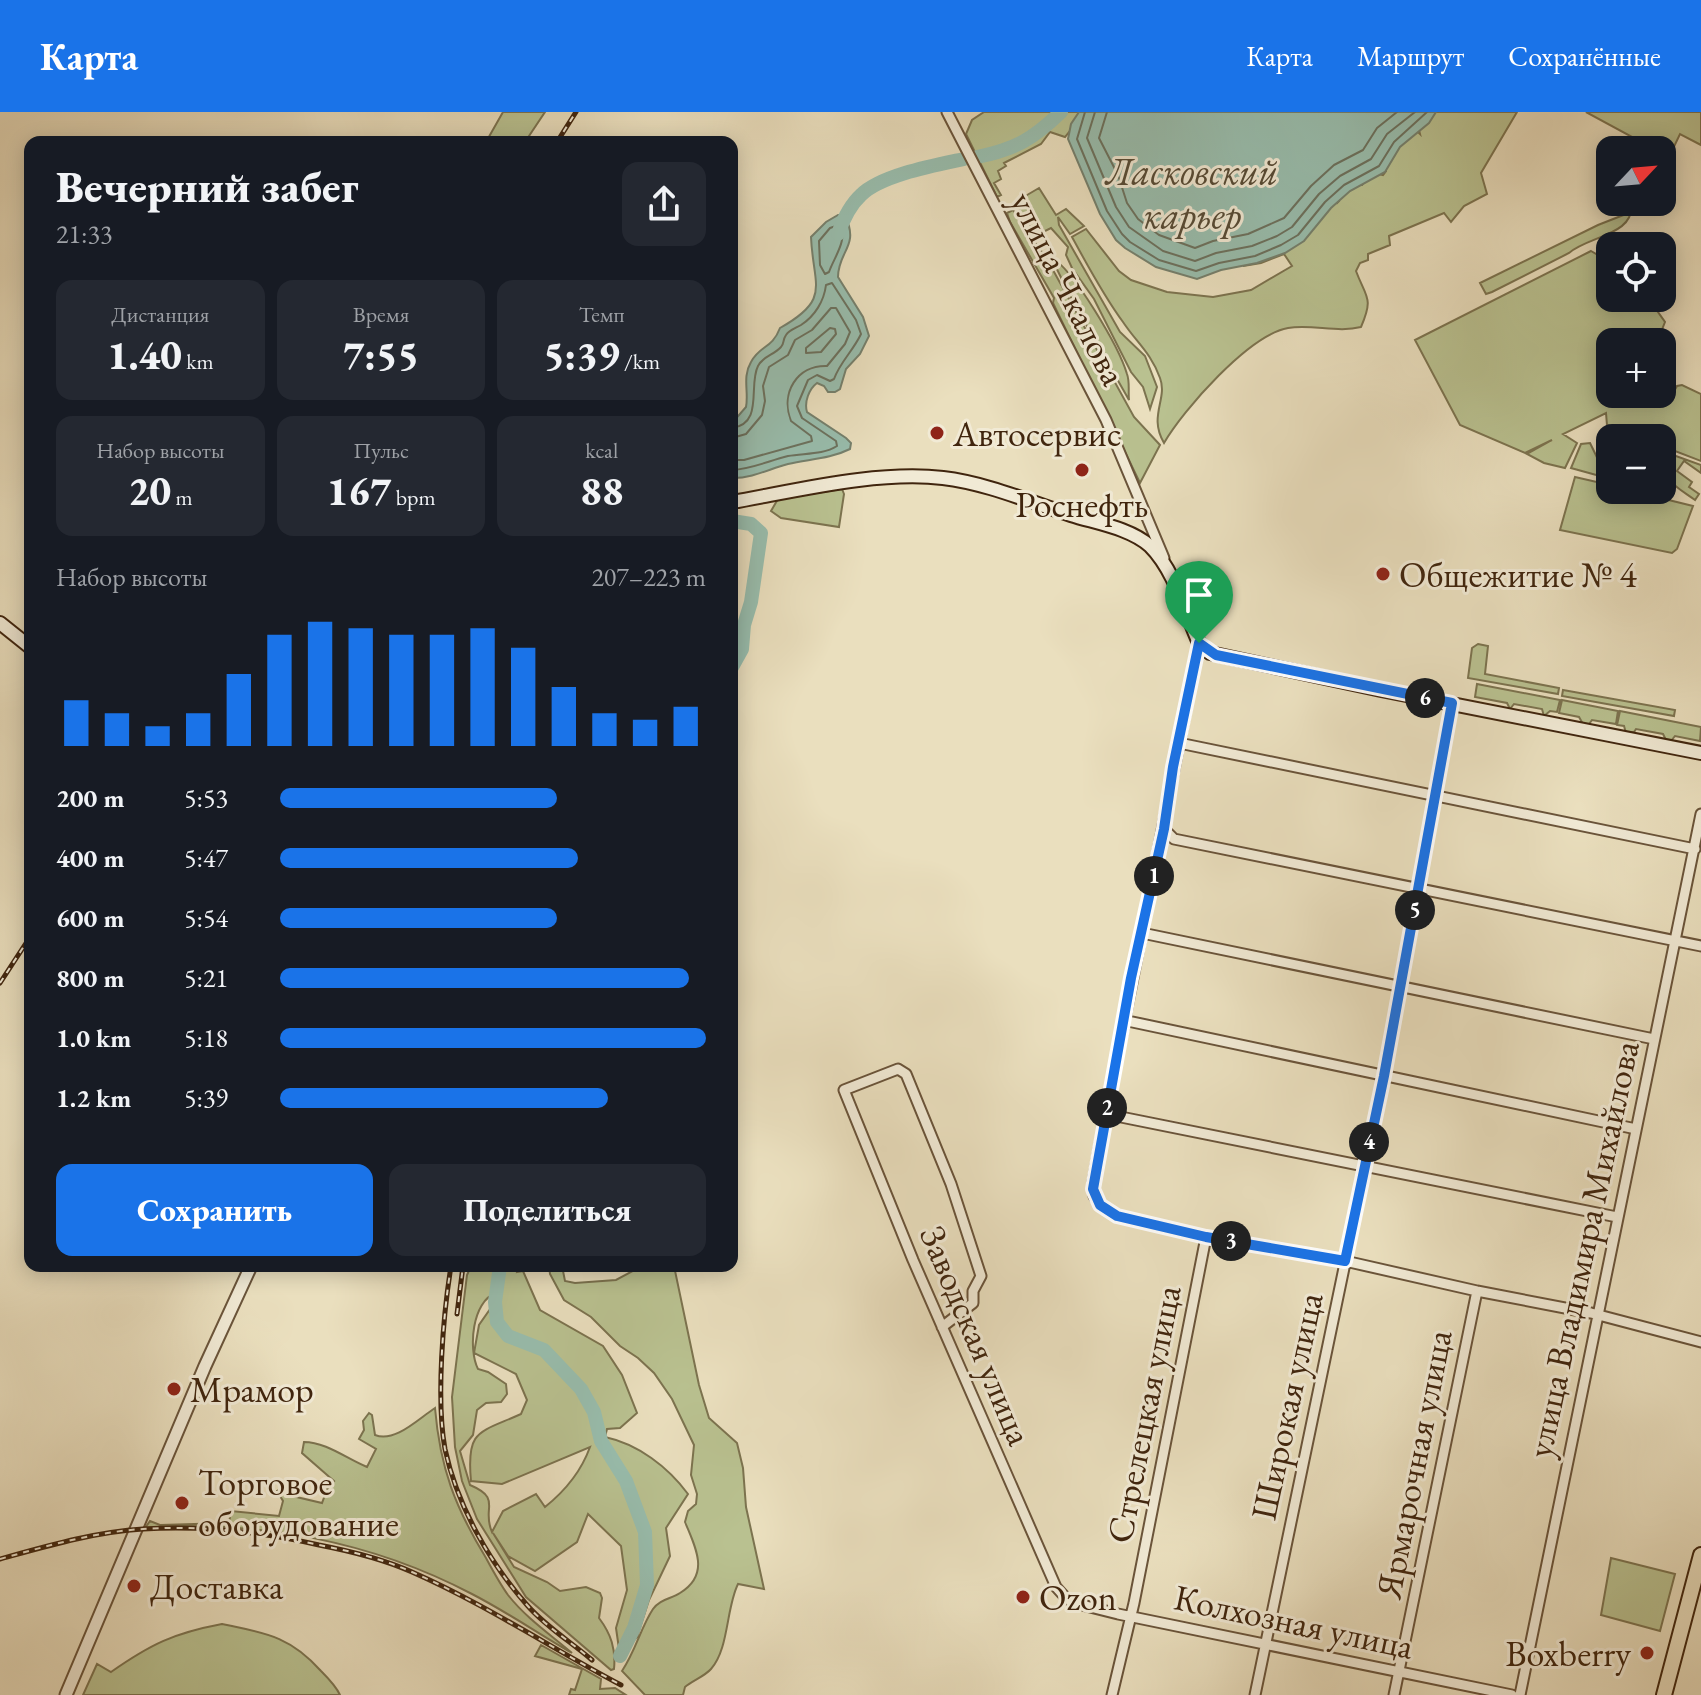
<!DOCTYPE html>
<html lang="ru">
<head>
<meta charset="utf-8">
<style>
	body { margin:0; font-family:"EB Garamond",serif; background:#242831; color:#f1f3f6; height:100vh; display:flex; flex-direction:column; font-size:30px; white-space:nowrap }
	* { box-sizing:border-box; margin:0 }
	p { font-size:26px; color:#9ea1a6 }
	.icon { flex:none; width:44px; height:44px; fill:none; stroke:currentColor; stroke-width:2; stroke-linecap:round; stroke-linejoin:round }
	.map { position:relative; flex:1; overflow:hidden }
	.side { position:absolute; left:24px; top:24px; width:714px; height:1136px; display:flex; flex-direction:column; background:#171b24; border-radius:16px; box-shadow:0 4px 20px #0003 }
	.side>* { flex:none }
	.needle { width:52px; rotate:64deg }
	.buttons { position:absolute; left:1596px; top:24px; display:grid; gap:16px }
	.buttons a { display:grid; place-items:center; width:80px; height:80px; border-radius:16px; background:#171b24; box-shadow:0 4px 20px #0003; font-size:40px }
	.pin { position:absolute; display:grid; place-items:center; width:68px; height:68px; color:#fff; margin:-82px -34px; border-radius:50% 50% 50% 0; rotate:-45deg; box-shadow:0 0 8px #0007 }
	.pin .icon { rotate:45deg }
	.km { position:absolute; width:40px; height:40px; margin:-20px; border-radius:50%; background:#222; color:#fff; font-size:22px; line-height:40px; text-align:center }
	.round { display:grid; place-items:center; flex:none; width:84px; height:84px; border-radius:16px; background:#242831 }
	.headline { display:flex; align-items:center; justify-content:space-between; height:136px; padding:0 32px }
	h1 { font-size:44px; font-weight:800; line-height:60px }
	.figures { display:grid; grid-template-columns:repeat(3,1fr); gap:12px; height:136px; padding:8px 32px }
	.figures div { display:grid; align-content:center; border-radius:16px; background:#242831; text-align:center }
	.figures b { font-size:40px; font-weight:800 }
	.figures small { font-size:22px; font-weight:400 }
	.figures p { font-size:22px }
	.chart { height:224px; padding:16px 32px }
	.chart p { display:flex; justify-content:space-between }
	.chart svg { width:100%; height:144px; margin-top:8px; stroke:#1a73e8; stroke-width:6 }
	.cta { display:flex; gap:16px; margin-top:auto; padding:16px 32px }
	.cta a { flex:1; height:92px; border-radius:16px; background:#1a73e8; color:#fff; font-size:32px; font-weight:800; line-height:92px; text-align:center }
	.cta a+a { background:#242831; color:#f1f3f6 }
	ul { padding:0 32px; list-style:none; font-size:26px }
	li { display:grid; grid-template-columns:128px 96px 1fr; align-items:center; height:60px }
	li i { height:20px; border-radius:10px; background:#1a73e8 }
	header { display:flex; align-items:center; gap:48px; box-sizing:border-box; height:112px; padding:0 40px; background:#1a73e8; color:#fff }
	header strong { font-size:38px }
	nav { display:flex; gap:44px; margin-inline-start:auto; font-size:28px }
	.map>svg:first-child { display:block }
	.green { fill:#b9c190; stroke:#7c734f; stroke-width:2; fill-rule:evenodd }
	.water { fill:#98bdad; stroke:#75806d; stroke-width:2 }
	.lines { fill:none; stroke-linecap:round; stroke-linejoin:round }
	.shore { stroke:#6c715e; stroke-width:2 }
	.river { stroke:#98bdad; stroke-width:14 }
	.minor-casing { stroke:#6a543a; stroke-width:13 }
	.tertiary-casing { stroke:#6a543a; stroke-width:15 }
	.secondary-casing { stroke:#40250e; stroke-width:16 }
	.primary-casing { stroke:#40250e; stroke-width:18 }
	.minor { stroke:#f1ead5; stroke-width:9 }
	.tertiary { stroke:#f1ead5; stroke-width:11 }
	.secondary { stroke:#f1ead5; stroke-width:12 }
	.primary { stroke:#eadfbe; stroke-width:14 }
	.rail-casing { stroke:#40250e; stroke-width:5 }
	.rail { stroke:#f1ead5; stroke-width:2; stroke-dasharray:6; stroke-linecap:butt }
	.route-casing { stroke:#fff; stroke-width:16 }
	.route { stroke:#1a73e8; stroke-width:10 }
	.poi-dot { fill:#8f2418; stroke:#f1ead5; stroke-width:3 }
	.labels { text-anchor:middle; stroke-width:6; stroke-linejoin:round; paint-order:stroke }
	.street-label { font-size:36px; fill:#40250e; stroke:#f1ead5 }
	.poi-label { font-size:36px; fill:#40250e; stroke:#f1ead5; text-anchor:start }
	.water-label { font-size:38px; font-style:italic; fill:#564b36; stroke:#f1ead5 }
</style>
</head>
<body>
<header>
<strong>Карта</strong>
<nav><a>Карта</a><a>Маршрут</a><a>Сохранённые</a></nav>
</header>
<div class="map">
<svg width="1701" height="1583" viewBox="0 0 1701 1583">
	<rect width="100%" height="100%" fill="#eadfbe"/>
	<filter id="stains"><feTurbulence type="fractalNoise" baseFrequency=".0025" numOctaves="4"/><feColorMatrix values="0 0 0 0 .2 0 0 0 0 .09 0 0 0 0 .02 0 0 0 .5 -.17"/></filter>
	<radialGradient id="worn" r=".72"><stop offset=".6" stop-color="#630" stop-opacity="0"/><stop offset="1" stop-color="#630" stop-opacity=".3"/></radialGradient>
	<path class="green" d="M503,0H545L525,30H486Z
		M984,0H1085L1065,25L1050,20L1041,32L1004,51L1006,54L998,59L1001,67L994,71L1001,83L997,85L966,22L972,8Z
		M1430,0H1517L1481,61L1487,82L1464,94L1451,110L1444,101L1389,124L1390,133L1368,142V148L1360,151L1356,159C1366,186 1374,185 1361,215C1338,221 1312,212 1288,216C1249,223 1183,298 1164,331C1148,304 1168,287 1160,266C1151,241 1137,231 1123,210C1103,183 1088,154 1072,125L1086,117L1119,159L1131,168L1167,180L1213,185L1251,178L1292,154L1284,142L1261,151L1243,154L1333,87L1337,91L1339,89L1337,85L1359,73H1362L1366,68L1379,62L1383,63L1386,59L1382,48L1417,19L1420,22L1419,18Z
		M1586,0H1701V33L1680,22L1669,45L1662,41V38H1656Z
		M1039,76L1056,103L1066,97L1084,114L1070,122L1058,105L1059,113L1120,220L1145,244L1157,275L1150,297L1143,275L1131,260L1094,187L1072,156L1066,143L1068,135L1051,116L1037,123L1017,95L1024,91L1038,113L1022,86Z
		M1631,91C1636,123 1588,124 1569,141L1492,180L1486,182L1480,171L1598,113L1626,102L1625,92Z
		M1013,98L1048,149L1134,305L1160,333L1140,371L1053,191L1054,186L1010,110L1007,101Z
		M1591,139L1610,150V186H1648L1665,210L1657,230H1610V282H1662V276L1673,281L1677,274L1682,273L1701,282V349L1662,334V326H1641L1607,313L1606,301L1563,322L1577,331L1565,356L1544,351L1527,342L1552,328L1525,341L1460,313L1415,228Z
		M1051,145C1074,158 1119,235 1127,262C1130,270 1128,279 1129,288L1070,184Z
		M1590,331L1607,366L1571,356L1581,332Z
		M1662,339L1701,353V361L1684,349L1677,359L1692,370L1689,375L1699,382L1695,388C1671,371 1662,369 1662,339Z
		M1575,365L1610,373V378H1628L1693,394L1677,437L1672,441L1560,418Z
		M842,377L844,382L839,415L781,406L771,399L778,387Z
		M1478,532L1488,534L1485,562L1559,576L1558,582L1468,566L1472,536Z
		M1477,572L1560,588L1557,600L1550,599L1544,604L1542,597L1514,592L1510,597L1507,591L1475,585Z
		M1563,578L1675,598L1674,604L1562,584Z
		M1562,588L1618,599L1616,612L1592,608L1589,612H1583L1579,605L1559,601Z
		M1620,599L1701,615L1700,629L1675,624L1671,629L1666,628L1663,622L1636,617L1634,620L1626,621L1624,614L1617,613Z
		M471,1154H518L517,1160L523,1159L540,1198L603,1234L622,1263L637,1301L620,1316L607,1317L605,1325C638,1332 668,1355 688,1382L666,1416L670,1444L649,1488L637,1525L620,1544L616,1516L627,1478L621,1434L588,1402L577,1430L535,1459L508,1444L493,1421L514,1455L547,1470L560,1479L586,1475L600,1481L602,1486L599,1506C611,1522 616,1537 614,1557L611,1558L526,1485L477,1407L462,1369L455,1335L452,1285L467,1163ZM496,1181L495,1190L479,1213L474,1241L516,1262L527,1288L521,1302C479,1321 466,1317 471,1369L502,1372L590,1335C581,1360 565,1379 545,1395L536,1382L503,1399L492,1420C481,1396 503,1387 470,1373L460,1339L473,1323L477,1298L486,1291L501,1290L507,1282L506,1272L488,1260L478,1257C468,1237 472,1189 496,1181Z
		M549,1154H562L565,1169L575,1171L616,1168L642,1154H674L699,1273L709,1306L737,1331L743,1356L746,1395L764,1477L738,1472C726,1496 729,1537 711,1557C705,1564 692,1569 685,1575L683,1583H645L622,1559C636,1538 641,1515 653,1497C660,1487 671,1487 680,1481C711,1462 695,1435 685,1410L688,1399L696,1392L697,1382L691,1363L694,1333L672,1287L654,1261L638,1246L620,1234L591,1205L564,1188L550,1162Z
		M435,1296C440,1356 455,1395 486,1446C493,1459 500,1472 508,1483C526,1506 551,1523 572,1541C539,1522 507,1500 472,1482C371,1429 259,1408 145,1416L150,1409L160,1413L229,1411L231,1399L279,1404L283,1389L277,1379L281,1377L288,1383L322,1391L328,1375L334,1369L302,1341L304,1330C326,1330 347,1347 367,1355L376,1337L359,1327L364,1318L363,1309L369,1301L372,1303L375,1323C395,1331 418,1307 435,1296Z
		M1611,1446L1675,1462L1660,1519L1601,1503Z
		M222,1512C265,1521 290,1524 321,1559C328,1566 336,1574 340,1583H83L97,1552L111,1560C151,1532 174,1521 222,1512Z
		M541,1533L601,1567L600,1577L615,1576L626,1583H569L571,1577L575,1578L582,1557L535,1544Z"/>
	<path class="water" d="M1079,0H1436L1429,11L1400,35L1385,60L1350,79L1331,96L1304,129L1285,141L1257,151L1221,158L1197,167L1156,155L1125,136L1116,128L1100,102L1068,27L1071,12Z
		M838,103L845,104C860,134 838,139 838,165L863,205L869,224L860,242L846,257L840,277L835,280H828L824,274L817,271C809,277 804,290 807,300L846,326L851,331L850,337C830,347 810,347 788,352C769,357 753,366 733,366L732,311L746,295C749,280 742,265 751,250C760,233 772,237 780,216C832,187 813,174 811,125L826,110Z"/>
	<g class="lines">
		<path class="shore" d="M1085,0L1077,27L1107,99L1122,122L1130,130L1159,148L1196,159L1219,151L1255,144L1281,133L1298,123L1325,90L1344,73L1379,54L1394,30L1427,0
			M1095,0L1087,26L1116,95L1129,115L1163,139L1195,149L1216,141L1252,134L1277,124L1292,115L1319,82L1340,64L1371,47L1387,22L1415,0
			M1107,0L1099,26L1118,63L1127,91L1138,107L1159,123L1195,136L1213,129L1248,122L1284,106L1311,74L1334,53L1363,38L1377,16L1397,0
			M839,113C849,127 834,145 829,160L825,162L820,153L819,129L830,116Z
			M830,216L835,217L836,222L821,240L806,241V236Z
			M732,316C764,312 748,273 758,254C763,244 774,243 781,235C785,230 782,229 786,223C789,218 796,216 801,213C815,204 824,189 826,173L832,171L856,208L861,222C853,239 840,250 834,267L830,269L817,263L808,268L797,294L802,306L836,329L837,334C823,343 804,341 788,344C768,349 752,357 732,358
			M732,326L746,322L762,303L765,289L763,274L769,255L788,243L795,228L812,218L831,196H836L850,220L845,232L827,254C797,253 780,281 791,309L811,324L812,329L744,348H732"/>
		<path class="river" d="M977,45C1016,37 1033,27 1061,0
			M838,122C843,108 850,93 861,83C881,63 936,53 964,47
			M732,555L742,537L744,513L751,490L761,421L751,412L732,409
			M500,1154L495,1190L497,1210L508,1224L544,1238L581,1277L594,1300L601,1329L626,1369L645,1420L647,1473L634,1516L620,1544"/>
		<defs>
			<path id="minor" d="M947,0L1106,308L1164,446
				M1199,531L1098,1043L1093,1070L1094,1084L1103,1096L1117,1104L1206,1125L1345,1149L1477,1179L1591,1201L1701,1230
				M1179,631L1695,737
				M1164,717L1174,727L1701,834
				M1142,821L1654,927
				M1123,908L1636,1017
				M1106,1002L1617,1105
				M942,1215L973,1191V1179L981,1164L951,1072L906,962L898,957L844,978L913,1148L1056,1475L1066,1486L1074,1491L1118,1502L1512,1583
				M1112,1583L1134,1491L1206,1125
				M1255,1583L1384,964L1452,591
				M1394,1583L1477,1179
				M1520,1583L1701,702"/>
			<path id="tertiary" d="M66,1583L205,1254L251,1154"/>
			<path id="secondary" d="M732,390C795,379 879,358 943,366C986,371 1030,390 1071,403C1096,411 1130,416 1150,434C1175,459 1185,500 1199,531L1210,541L1381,578L1701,641
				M0,511L30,535"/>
			<path id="primary" d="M1664,1583L1701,1443"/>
		</defs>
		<use href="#minor" class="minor-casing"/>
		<use href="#tertiary" class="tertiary-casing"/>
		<use href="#secondary" class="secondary-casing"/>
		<use href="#primary" class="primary-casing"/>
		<use href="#minor" class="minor"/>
		<use href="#tertiary" class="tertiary"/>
		<use href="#secondary" class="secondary"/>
		<use href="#primary" class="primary"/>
		<defs>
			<path id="rail" d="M557,30L576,0
				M0,871L30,825
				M451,1154C443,1204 436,1288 445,1337C457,1393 489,1450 527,1493C545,1514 571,1530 592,1548
				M457,1202L463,1154
				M0,1447C47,1434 94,1420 143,1417C203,1413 261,1420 319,1433C350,1439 383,1447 412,1460C485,1492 551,1536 621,1573"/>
		</defs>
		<use href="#rail" class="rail-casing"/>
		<use href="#rail" class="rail"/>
	</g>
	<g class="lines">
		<defs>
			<path id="route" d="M1199,531L1216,543L1452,591L1384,964L1345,1149L1206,1125L1117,1104L1100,1093L1093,1077L1131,866L1164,717L1173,655Z"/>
		</defs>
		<use href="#route" class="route-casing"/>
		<use href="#route" class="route"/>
	</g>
	<g class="poi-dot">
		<circle cx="937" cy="321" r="8"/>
		<circle cx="1082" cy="358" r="8"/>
		<circle cx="1383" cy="462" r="8"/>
		<circle cx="174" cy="1277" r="8"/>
		<circle cx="182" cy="1391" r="8"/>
		<circle cx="134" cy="1474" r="8"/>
		<circle cx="1023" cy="1485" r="8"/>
		<circle cx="1647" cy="1541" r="8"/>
	</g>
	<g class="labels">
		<g class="street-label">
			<text transform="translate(1069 176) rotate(63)" y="13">улица Чкалова</text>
			<text transform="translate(1582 1137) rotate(-78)" y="13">улица Владимира Михайлова</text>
			<text transform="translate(977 1223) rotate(67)" y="13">Заводская улица</text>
			<text transform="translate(1286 1294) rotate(-78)" y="13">Широкая улица</text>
			<text transform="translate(1143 1302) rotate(-79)" y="13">Стрелецкая улица</text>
			<text transform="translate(1413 1352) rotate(-79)" y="13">Ярмарочная улица</text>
			<text transform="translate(1294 1509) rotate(12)" y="13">Колхозная улица</text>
		</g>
		<g class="poi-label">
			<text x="953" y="334">Автосервис</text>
			<text x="1082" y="405" text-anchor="middle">Роснефть</text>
			<text x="1399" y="475">Общежитие № 4</text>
			<text x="190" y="1290">Мрамор</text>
			<text x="198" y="1383">Торговое<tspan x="198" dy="41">оборудование</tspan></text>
			<text x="150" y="1487">Доставка</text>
			<text x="1039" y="1498">Ozon</text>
			<text x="1631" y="1554" text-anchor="end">Boxberry</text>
		</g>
		<g class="water-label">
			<text x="1192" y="72">Ласковский<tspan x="1192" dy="44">карьер</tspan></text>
		</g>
	</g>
	<rect width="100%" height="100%" filter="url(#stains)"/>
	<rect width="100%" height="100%" fill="url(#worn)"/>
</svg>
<div class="buttons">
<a><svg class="needle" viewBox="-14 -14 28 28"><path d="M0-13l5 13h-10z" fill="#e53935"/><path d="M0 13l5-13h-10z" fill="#9ea1a6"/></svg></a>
<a><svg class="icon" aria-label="locate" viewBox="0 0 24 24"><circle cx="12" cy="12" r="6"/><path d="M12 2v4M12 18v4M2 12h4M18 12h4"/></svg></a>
<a>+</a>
<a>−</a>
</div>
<div class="pin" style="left:1199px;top:531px;background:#1e9e55"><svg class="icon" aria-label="arrive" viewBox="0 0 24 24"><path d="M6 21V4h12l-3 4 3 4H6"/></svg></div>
<b class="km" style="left:1154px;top:764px">1</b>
<b class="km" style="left:1107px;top:996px">2</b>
<b class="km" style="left:1231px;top:1129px">3</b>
<b class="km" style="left:1369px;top:1030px">4</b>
<b class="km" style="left:1415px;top:798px">5</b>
<b class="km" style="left:1425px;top:586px">6</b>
<section class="side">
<div class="headline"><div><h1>Вечерний забег</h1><p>21:33</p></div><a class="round"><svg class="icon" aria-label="share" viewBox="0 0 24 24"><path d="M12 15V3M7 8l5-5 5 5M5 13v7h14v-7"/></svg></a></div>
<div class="figures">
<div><p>Дистанция</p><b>1.40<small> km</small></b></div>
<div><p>Время</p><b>7:55</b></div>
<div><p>Темп</p><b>5:39<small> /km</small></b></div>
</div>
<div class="figures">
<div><p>Набор высоты</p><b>20<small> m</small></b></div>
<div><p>Пульс</p><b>167<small> bpm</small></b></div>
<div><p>kcal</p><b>88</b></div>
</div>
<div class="chart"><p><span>Набор высоты</span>207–223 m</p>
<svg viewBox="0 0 160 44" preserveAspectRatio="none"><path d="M5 44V30M15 44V34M25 44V38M35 44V34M45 44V22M55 44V10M65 44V6M75 44V8M85 44V10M95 44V10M105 44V8M115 44V14M125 44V26M135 44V34M145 44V36M155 44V32"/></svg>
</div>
<ul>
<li><b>200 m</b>5:53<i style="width:65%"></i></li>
<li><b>400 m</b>5:47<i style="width:70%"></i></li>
<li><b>600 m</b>5:54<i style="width:65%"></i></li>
<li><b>800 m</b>5:21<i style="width:96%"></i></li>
<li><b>1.0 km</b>5:18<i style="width:100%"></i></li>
<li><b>1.2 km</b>5:39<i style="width:77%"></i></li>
</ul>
<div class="cta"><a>Сохранить</a><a>Поделиться</a></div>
</section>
</div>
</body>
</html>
